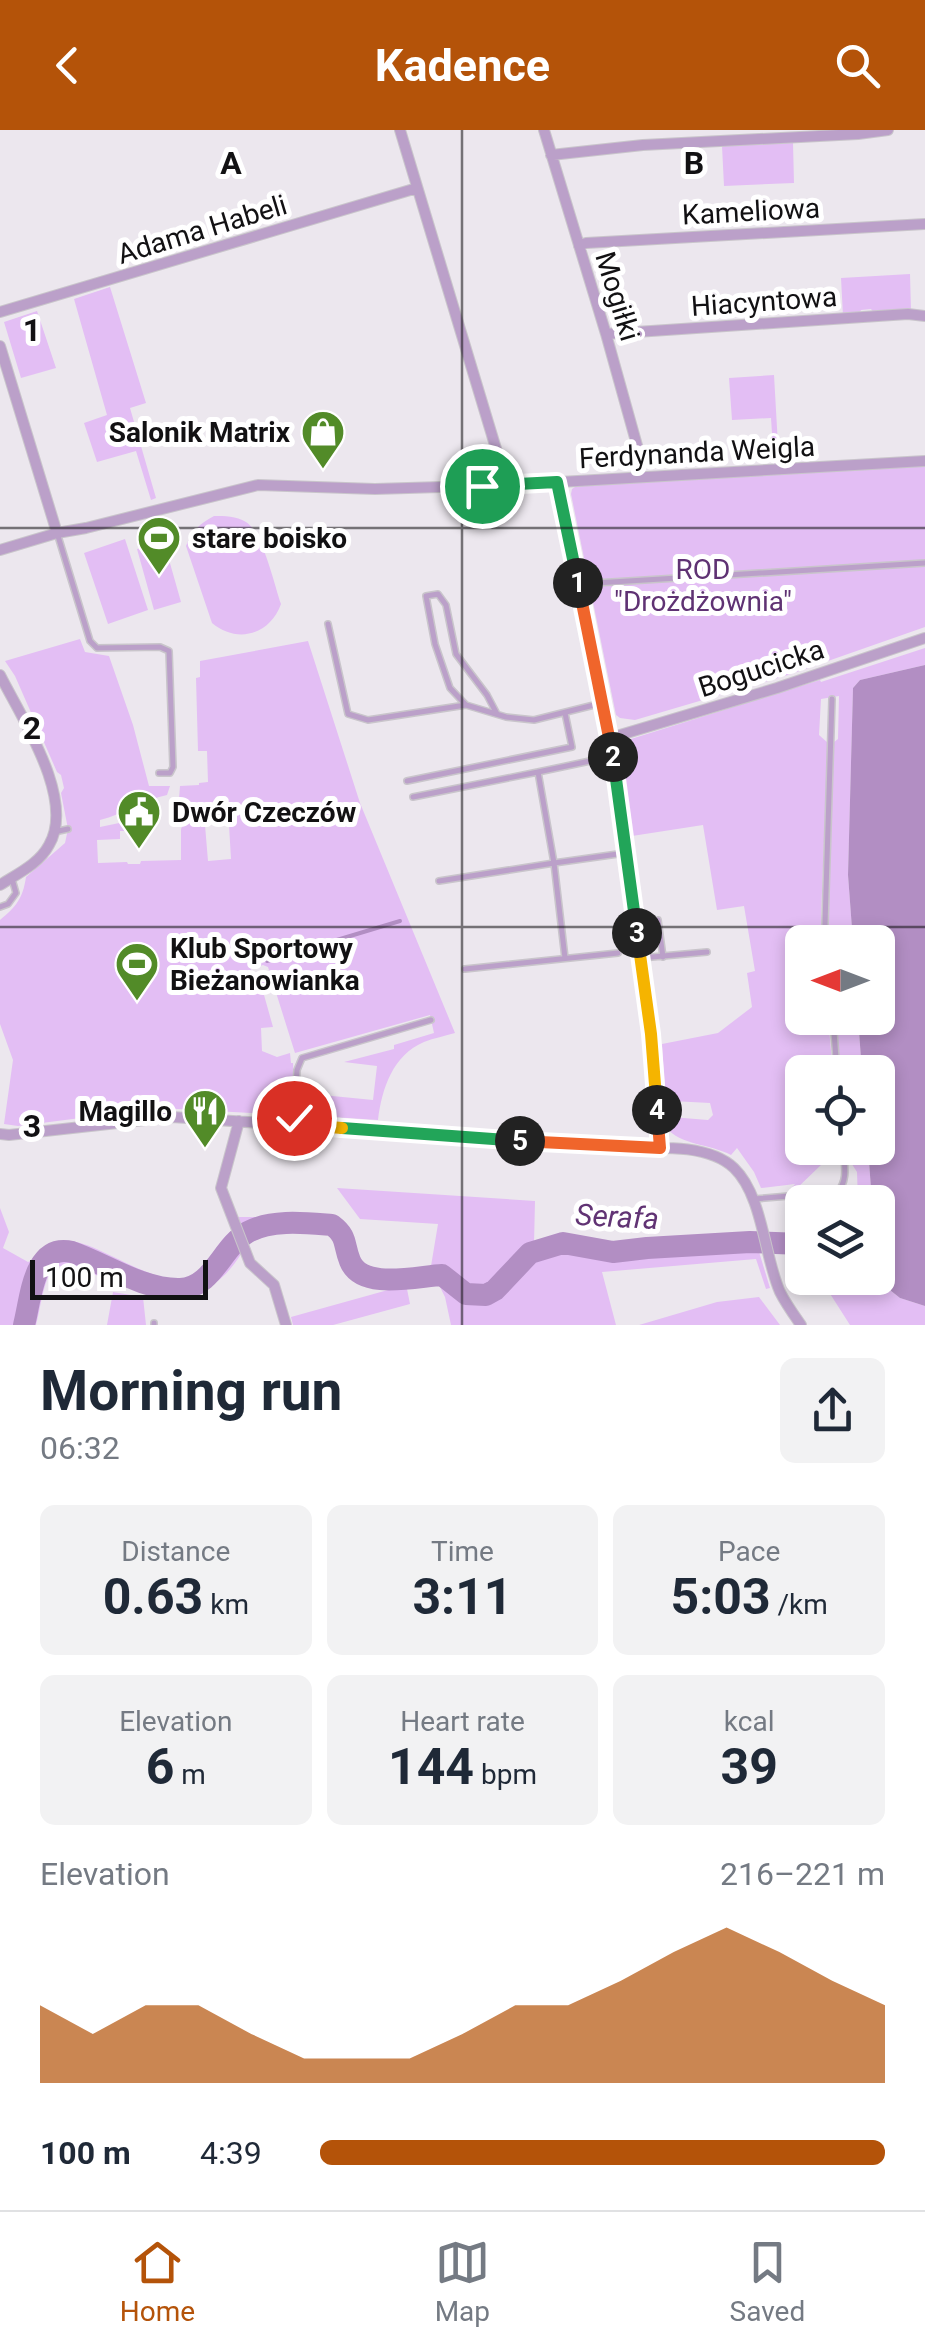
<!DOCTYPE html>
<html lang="en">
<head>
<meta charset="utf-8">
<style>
	body { margin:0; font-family:Roboto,sans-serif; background:#f2f2f3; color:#1f2937; height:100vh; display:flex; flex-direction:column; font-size:38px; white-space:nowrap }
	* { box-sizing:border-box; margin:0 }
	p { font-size:32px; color:#747a83 }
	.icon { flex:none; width:55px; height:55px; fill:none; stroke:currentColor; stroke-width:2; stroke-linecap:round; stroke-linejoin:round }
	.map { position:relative; height:1195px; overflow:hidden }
	.sheet { display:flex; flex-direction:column; background:#fff; flex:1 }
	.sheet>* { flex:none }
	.needle { width:65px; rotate:270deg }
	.tools { position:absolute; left:785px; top:795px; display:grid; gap:20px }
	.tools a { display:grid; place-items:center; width:110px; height:110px; border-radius:15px; background:#fff; box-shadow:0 5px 15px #0003; font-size:50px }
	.scale { position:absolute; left:30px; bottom:25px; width:178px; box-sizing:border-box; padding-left:10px; border:5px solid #121113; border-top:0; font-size:28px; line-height:35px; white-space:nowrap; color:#121113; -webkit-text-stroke:8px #fff; paint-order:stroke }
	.pin { position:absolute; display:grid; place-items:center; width:85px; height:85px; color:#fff; margin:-42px; border:5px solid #fff; border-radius:50%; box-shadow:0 2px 10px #0007 }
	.km { position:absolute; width:50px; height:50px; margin:-25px; border-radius:50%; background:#222; color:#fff; font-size:28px; line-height:50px; text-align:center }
	.round { display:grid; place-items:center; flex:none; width:105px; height:105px; border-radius:15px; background:#f2f2f3 }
	.overview { display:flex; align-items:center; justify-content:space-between; height:170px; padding:0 40px }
	h1 { font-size:55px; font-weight:700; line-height:75px }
	.stats { display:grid; grid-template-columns:repeat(3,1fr); gap:15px; height:170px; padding:10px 40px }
	.stats div { display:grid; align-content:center; border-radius:15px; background:#f2f2f3; text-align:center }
	.stats b { font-size:50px; font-weight:700 }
	.stats small { font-size:28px; font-weight:400 }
	.stats p { font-size:28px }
	.chart { height:280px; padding:20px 40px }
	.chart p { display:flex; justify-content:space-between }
	.chart svg { width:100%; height:180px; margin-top:10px; fill:#b45309; opacity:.7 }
	ul { padding:0 40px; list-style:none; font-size:32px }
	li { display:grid; grid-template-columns:160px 120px 1fr; align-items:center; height:75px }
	li i { height:25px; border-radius:12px; background:#b45309 }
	header { display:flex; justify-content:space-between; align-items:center; height:130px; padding:0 40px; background:#b45309; color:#fff; font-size:45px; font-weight:700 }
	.tabs { display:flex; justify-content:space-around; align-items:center; height:140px; border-top:2px solid #e0e1e3; background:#fff; font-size:28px; color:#747a83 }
	.tabs a { display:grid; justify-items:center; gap:5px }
	.tabs .on { color:#b45309 }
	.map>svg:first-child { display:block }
	.green { fill:#e3bef4; fill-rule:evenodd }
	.water { fill:#b28ec3 }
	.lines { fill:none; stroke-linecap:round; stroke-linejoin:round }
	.stream { stroke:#b28ec3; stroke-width:4 }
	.river { stroke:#b28ec3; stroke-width:22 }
	.service-casing { stroke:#c9c5cb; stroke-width:8 }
	.minor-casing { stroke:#c9c5cb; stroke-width:12 }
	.service { stroke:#bba0c9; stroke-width:5 }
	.minor { stroke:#bba0c9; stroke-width:10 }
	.split-1-casing { stroke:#fff; stroke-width:20 }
	.split-2-casing { stroke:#fff; stroke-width:20 }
	.split-3-casing { stroke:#fff; stroke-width:20 }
	.split-4-casing { stroke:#fff; stroke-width:20 }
	.split-5-casing { stroke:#fff; stroke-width:20 }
	.split-6-casing { stroke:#fff; stroke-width:20 }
	.split-7-casing { stroke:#fff; stroke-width:20 }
	.split-1 { stroke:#22a559; stroke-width:12 }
	.split-2 { stroke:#f0652b; stroke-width:12 }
	.split-3 { stroke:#22a559; stroke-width:12 }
	.split-4 { stroke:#f5b400; stroke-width:12 }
	.split-5 { stroke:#f0652b; stroke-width:12 }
	.split-6 { stroke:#22a559; stroke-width:12 }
	.split-7 { stroke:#f5b400; stroke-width:12 }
	.grid { fill:none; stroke:#121113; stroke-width:2.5; stroke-opacity:0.55 }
	.labels { text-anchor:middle; stroke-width:10; stroke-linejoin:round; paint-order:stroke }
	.street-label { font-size:28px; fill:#121113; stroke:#fff }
	.poi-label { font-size:28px; font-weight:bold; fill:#121113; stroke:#fff; text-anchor:start }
	.park-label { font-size:28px; fill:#5f3273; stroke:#fff }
	.water-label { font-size:30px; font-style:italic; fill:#613374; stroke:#fff }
	.grid-label { font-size:32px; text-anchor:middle; font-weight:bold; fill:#121113; stroke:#fff; stroke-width:10; stroke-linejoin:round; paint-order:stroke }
</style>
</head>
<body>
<header><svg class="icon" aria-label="back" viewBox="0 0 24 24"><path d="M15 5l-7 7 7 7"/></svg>Kadence<svg class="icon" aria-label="search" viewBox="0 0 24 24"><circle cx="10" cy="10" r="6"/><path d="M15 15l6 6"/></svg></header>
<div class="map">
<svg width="925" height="1195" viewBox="0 0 925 1195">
	<rect width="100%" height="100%" fill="#ece7ee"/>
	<path class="green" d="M793,13L794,53L724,56L722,16Z
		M910,144L911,181L874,183L871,179L861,180L859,184L843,186L841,148Z
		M110,157L146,273L130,278L156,368L151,370L136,321L97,332L84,293L107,285L74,169Z
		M37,181L56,238L21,248L4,192Z
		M774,245L779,333L774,334L771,288L732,290L729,248Z
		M925,336V497L788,545L635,590L620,588L616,585L571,364L572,359L578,355Z
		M214,386C225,386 236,386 246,392C263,403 274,454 281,474C270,505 237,514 212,493L186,416C192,401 199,394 214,386Z
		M125,409L148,480L108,494L84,423Z
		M164,412L181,472L154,480L137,419Z
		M80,509L85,522L109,526L133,595L149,656H170L167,665C143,670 124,684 100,690V697L124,692L151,691V700L127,698V701H120V709L97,710L98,733L127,732L128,734H140L141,731L181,730V699L186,688L179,669L180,656L199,655V653L208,652L207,621H198L196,548L200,547V531L308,511L360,673L455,903C445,906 434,908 424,912C393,925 382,958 378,990L302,985V963L373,970L377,936L344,932L394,919V915L434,903L430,885L295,923L268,837L263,835L251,839L254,851L267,849L271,862L264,865L273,897L261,898L262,921L277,927L290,923L291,933H293L294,951L291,982L288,985L159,978L18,996L4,994L13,930L0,894V790C16,777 23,768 26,747L65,713L68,699L61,663L64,658L61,645L57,642L15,546L5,531ZM222,681L229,695L231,729L208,731L204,683Z
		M925,518V535L860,550L853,558L848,745L853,812H829L828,788L834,612L838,609L839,566L821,569L819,605L828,613L821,785L822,812H802V888H828L833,942H802V1018H823L824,1023L819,1024L821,1035L794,1061H789L795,1054L761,1058L754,1042L737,1018L731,1025C711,1014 679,1015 667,998L662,914L718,903L752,877L747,843L755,841L744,776L717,780L703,695L632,706L622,626L623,615L631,609L820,550L821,552ZM672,971L710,973L713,985L708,990L671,987Z
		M835,888H858L862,942H840Z
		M846,1018H868L872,1072H858L857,1042L848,1028Z
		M337,1058L535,1071L534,1114L560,1106H576L595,1113L613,1115L651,1110L744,1105L753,1102L770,1158L766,1159L756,1129L602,1142L616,1195H451L445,1167L438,1153L407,1159L410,1174L333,1195H293L291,1187L388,1160C358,1156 348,1151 338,1123C334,1113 334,1108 325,1102L273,1103L247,1114L234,1087H329C365,1100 339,1131 367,1140C387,1146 411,1139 431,1136L438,1094L360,1089Z
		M0,1078L9,1102L3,1118L28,1132C41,1127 46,1113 60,1111C94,1104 162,1168 195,1143C210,1132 216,1113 231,1101L241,1124C197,1195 135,1159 72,1136C66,1136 60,1135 55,1138C44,1144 40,1182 36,1195H0Z
		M820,1148H873L871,1155L885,1156L900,1168L925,1176V1195H850Z
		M113,1162L143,1167L146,1195H107Z
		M759,1167L780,1195H639L717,1172Z"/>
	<path class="water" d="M925,535V1176L900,1168L885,1156L870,1155L873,1148H878V1093L885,1092L884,1083L878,1084V1072H872L868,1018H878V942H862L858,888H878V812H853L848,745L853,558L860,550Z"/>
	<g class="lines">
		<path class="stream" d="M267,831L400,791"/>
		<path class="river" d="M24,1195C31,1169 33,1113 72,1122C106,1134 143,1160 180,1159C213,1158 222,1116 248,1102C272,1089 306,1093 332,1095C348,1107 343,1114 350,1131C362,1161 418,1146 442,1145L466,1164L486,1165L495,1160L530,1123L563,1113L613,1122L647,1118L750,1112L802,1114"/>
		<defs>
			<path id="service" d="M58,406L90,511L97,518L160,517L169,521L173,637L170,643H159
				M579,454L925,433
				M328,494L348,584L368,590L466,575
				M497,584L487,565L456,524L446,475L438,464L426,466L435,514L450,558L466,575L506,587L534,590L602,573
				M538,642L590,631
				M407,651L572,617L565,583
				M413,667L538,642L554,733L439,751
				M54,702L68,699
				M0,777L8,774L16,763L12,749
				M658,790L663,827
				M827,812L825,794L832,569
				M565,828L554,733L625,723
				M641,828L707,822
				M465,839L618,823
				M833,888L837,942
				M294,994L297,940L302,928L431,890
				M754,1069L837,1062C849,1051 844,1033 843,1018
				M154,1193V1195"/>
			<path id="minor" d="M400,0L507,355
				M544,0L606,204L640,326L638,346
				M551,25L643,15L858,4L888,0
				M579,116L586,113L925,94
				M0,182L417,58
				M606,204L908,184L925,186
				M0,216L57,403
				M557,353L610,608L651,904L660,1018
				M0,420L57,403L86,398L258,355L375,359L507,355L925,331
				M0,545C21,587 76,669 49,715C39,734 17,744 0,755
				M610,608L777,558L925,508
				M239,991L221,1058L250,1133L274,1155L286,1195
				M0,1004L9,1005L172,987L636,1018C666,1017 711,1016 734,1038C763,1066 764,1126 780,1162C786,1174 794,1185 801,1195"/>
		</defs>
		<use href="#service" class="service-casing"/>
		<use href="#minor" class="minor-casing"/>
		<use href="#service" class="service"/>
		<use href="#minor" class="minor"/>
	</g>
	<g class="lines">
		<defs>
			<path id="split-1" d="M482,356L557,352L578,453"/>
			<path id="split-2" d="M578,453L613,627"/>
			<path id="split-3" d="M613,627L637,803"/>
			<path id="split-4" d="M637,803L651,904L657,980"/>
			<path id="split-5" d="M520,1011L660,1018L657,980"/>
			<path id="split-6" d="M342,998L520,1011"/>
			<path id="split-7" d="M294,988V994L342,998"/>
		</defs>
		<use href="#split-1" class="split-1-casing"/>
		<use href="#split-2" class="split-2-casing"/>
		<use href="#split-3" class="split-3-casing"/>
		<use href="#split-4" class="split-4-casing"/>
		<use href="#split-5" class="split-5-casing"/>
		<use href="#split-6" class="split-6-casing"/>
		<use href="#split-7" class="split-7-casing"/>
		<use href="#split-1" class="split-1"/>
		<use href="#split-2" class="split-2"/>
		<use href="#split-3" class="split-3"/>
		<use href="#split-4" class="split-4"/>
		<use href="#split-5" class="split-5"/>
		<use href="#split-6" class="split-6"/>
		<use href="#split-7" class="split-7"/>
	</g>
	<path class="grid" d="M462,0V1195M0,398H925M0,797H925"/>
	<defs>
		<symbol id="shop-pin" viewBox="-11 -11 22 30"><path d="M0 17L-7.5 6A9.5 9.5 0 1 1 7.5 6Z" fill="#528b28" stroke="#fff"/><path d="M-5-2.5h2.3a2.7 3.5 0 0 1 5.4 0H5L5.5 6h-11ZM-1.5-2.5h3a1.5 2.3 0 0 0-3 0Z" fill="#fff"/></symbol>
		<symbol id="stadium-pin" viewBox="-11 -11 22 30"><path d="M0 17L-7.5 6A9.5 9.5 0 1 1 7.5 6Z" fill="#528b28" stroke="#fff"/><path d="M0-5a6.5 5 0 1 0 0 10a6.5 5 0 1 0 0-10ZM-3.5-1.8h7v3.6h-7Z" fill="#fff"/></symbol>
		<symbol id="civic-pin" viewBox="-11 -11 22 30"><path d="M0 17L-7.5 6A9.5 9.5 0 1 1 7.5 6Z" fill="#528b28" stroke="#fff"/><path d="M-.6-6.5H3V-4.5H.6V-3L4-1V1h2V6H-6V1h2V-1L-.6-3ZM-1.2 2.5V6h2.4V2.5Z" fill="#fff"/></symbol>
		<symbol id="restaurant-pin" viewBox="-11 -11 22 30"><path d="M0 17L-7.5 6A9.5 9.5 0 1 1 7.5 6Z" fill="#528b28" stroke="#fff"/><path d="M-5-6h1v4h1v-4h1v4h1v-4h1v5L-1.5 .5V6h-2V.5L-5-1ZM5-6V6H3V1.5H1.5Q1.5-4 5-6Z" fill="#fff"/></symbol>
	</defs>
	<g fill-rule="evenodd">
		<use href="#shop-pin" x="298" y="277" width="50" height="68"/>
		<use href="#stadium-pin" x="134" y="383" width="50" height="68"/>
		<use href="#civic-pin" x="114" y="657" width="50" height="68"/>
		<use href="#stadium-pin" x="112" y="809" width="50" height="68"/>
		<use href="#restaurant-pin" x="180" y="956" width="50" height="68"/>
	</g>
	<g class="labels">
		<g class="street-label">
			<text transform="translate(751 81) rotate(-3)" y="10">Kameliowa</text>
			<text transform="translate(202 99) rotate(-17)" y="10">Adama Habeli</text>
			<text transform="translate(618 166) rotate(73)" y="10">Mogiłki</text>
			<text transform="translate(764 171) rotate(-4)" y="10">Hiacyntowa</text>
			<text transform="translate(697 322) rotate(-3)" y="10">Ferdynanda Weigla</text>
			<text transform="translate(761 538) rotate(-18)" y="10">Bogucicka</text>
		</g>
		<g class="poi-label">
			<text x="290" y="312" text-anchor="end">Salonik Matrix</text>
			<text x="192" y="418">stare boisko</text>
			<text x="172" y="692">Dwór Czeczów</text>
			<text x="170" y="828">Klub Sportowy<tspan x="170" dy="32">Bieżanowianka</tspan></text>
			<text x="172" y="991" text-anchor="end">Magillo</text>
		</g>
		<g class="park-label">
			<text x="703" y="449">ROD<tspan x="703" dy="32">"Drożdżownia"</tspan></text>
		</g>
		<g class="water-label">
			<text transform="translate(617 1087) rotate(3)" y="10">Serafa</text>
		</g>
	</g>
	<g class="grid-label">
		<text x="231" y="44">A</text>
		<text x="694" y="44">B</text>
		<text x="32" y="211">1</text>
		<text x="32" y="609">2</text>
		<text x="32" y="1007">3</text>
	</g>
</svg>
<div class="tools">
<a><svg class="needle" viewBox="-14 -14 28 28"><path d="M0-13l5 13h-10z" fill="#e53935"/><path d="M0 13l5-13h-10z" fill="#747a83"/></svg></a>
<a><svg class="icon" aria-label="locate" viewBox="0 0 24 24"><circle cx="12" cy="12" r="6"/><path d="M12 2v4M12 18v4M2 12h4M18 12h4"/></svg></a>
<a><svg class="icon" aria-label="layers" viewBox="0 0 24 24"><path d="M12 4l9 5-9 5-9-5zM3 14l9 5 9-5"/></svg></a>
</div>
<div class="scale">100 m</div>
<div class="pin" style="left:482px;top:356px;background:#1e9e55"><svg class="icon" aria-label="arrive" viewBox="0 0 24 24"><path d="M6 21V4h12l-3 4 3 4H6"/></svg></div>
<div class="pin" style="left:294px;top:988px;background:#d93025"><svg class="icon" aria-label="check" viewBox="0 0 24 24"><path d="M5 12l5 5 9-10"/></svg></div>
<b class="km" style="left:578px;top:453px">1</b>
<b class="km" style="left:613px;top:627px">2</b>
<b class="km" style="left:637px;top:803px">3</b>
<b class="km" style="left:657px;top:980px">4</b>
<b class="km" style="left:520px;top:1011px">5</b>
</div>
<section class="sheet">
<div class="overview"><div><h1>Morning run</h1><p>06:32</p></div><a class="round"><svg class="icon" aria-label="share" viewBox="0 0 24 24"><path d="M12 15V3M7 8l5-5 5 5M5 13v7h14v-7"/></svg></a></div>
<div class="stats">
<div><p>Distance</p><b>0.63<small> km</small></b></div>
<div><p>Time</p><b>3:11</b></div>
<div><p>Pace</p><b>5:03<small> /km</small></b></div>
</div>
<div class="stats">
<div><p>Elevation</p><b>6<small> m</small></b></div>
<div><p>Heart rate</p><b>144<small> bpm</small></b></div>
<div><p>kcal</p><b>39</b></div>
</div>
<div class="chart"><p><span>Elevation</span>216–221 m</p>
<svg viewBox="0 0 160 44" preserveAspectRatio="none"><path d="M0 44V25L10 32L20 25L30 25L40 32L50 38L60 38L70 38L80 32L90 25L100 25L110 19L120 12L130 6L140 12L150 19L160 25V44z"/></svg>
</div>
<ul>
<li><b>100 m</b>4:39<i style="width:100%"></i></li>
</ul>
</section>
<nav class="tabs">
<a class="on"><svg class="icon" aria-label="home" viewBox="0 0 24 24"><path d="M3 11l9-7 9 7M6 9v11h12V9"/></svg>Home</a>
<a><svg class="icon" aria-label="map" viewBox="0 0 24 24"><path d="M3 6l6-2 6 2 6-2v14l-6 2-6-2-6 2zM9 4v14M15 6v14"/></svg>Map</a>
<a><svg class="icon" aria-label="saved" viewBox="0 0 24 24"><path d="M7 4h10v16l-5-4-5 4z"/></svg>Saved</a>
</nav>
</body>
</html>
